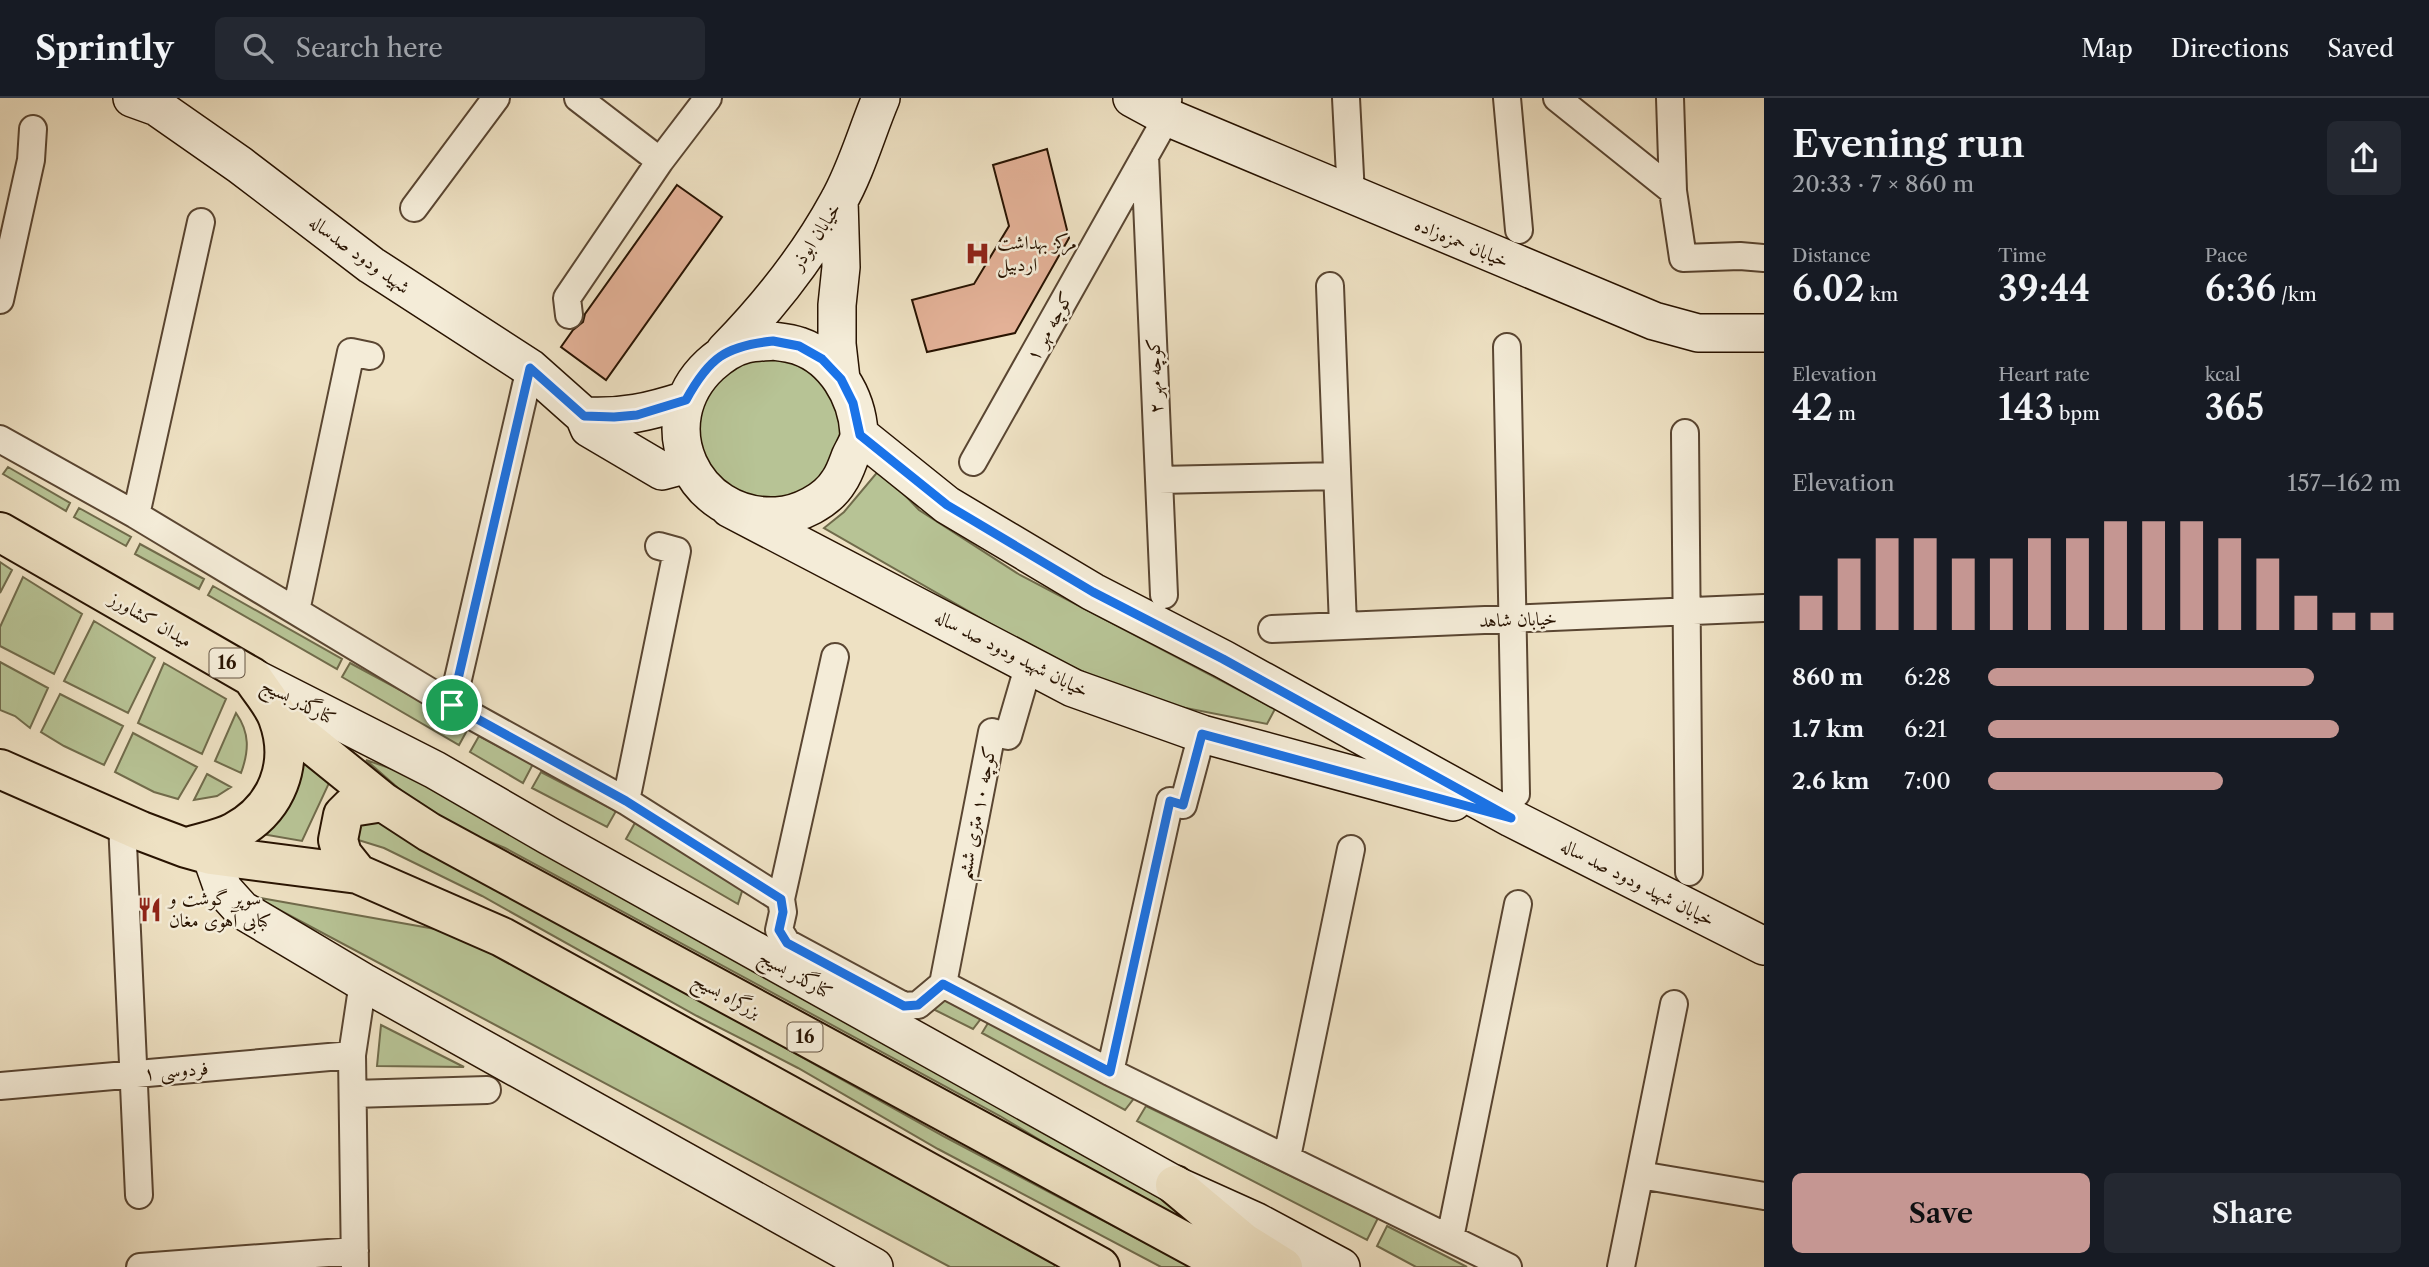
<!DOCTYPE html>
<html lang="en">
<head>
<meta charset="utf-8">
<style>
	body { margin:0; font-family:"Libre Caslon Text",Amiri,serif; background:#242831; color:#f1f3f6; height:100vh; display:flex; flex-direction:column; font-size:26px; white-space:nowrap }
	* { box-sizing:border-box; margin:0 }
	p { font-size:23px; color:#9ea1a6 }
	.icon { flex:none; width:38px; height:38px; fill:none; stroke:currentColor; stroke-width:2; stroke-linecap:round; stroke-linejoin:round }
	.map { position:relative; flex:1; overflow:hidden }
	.sheet { display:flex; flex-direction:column; background:#171b24; width:665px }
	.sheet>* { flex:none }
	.pin { position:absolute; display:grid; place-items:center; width:60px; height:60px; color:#fff; margin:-30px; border:4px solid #fff; border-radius:50%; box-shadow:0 2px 7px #0007 }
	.round { display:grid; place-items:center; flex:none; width:74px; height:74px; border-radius:10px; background:#242831 }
	.head { display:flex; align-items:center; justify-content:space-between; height:119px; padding:0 28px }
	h1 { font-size:38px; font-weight:600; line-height:52px }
	.metrics { display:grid; grid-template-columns:repeat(3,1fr); gap:10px; height:119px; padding:7px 28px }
	.metrics div { display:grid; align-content:center }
	.metrics b { font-size:35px; font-weight:600 }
	.metrics small { font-size:19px; font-weight:400 }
	.metrics p { font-size:19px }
	.chart { height:196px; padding:14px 28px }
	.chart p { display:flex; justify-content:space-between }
	.chart svg { width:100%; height:126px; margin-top:7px; stroke:#c59692; stroke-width:6 }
	.action { display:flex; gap:14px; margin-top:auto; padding:14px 28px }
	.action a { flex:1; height:80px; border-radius:10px; background:#c59692; color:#111; font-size:28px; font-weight:600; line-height:80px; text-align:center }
	.action a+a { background:#242831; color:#f1f3f6 }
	ul { padding:0 28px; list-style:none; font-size:23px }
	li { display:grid; grid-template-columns:112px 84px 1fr; align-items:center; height:52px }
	li i { height:18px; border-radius:9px; background:#c59692 }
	header { display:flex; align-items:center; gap:42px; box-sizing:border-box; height:98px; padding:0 35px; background:#171b24; border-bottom:2px solid #363941 }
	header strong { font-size:33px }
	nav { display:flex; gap:38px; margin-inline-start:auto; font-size:24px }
	.search { width:490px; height:63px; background:#242831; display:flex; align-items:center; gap:18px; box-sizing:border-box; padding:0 24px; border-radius:10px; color:#9ea1a6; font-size:26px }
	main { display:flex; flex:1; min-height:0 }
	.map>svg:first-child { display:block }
	.green { fill:#b7c395; stroke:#706b4b; stroke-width:2 }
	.building { fill:#e3b197; stroke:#281301; stroke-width:2 }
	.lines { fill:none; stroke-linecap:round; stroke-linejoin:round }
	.street-casing { stroke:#5a4632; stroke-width:30 }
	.secondary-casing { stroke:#281301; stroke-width:40 }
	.highway-casing { stroke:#281301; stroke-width:42 }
	.street { stroke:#f4ecd8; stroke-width:26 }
	.secondary { stroke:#f4ecd8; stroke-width:37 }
	.highway { stroke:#eee1c3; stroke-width:38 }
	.route-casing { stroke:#fff; stroke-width:14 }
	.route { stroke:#1a73e8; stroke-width:9 }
	.labels { text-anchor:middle; stroke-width:5; stroke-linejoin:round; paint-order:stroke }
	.shield { fill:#f4ecd8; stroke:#655442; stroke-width:2 }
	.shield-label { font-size:18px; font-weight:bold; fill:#281301 }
	.street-label { font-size:19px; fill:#281301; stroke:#f4ecd8 }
	.poi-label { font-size:19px; fill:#281301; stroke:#f4ecd8; text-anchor:start }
</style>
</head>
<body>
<header>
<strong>Sprintly</strong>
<div class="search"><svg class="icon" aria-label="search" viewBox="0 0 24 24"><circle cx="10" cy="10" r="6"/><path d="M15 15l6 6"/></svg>Search here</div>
<nav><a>Map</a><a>Directions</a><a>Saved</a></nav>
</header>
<main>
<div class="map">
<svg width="1764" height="1169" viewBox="0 0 1764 1169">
	<rect width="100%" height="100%" fill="#eee1c3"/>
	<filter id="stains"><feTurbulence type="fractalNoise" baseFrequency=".00286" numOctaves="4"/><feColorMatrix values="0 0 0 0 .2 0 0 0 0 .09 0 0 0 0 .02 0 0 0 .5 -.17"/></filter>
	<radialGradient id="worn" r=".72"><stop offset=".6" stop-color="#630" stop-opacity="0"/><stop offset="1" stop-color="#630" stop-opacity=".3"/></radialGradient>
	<path class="green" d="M698 331a71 71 0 1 1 142 0a71 71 0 1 1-142 0Z
		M8,369L70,405L66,413L3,376Z
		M880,371L919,412L1020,477L1275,611L1267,626L1145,602L1036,552L824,430L844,414Z
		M79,410L131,439L126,448L74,419Z
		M140,446L204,481L199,491L135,456Z
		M0,464L12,472L0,495Z
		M23,479L82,516L54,576L0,548V529Z
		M213,488L342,561L337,571L208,497Z
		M94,523L155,560L128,615L64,583Z
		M0,564L48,590L30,630L15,618L0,612Z
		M164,565L226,601L202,656L138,625Z
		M350,565L469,629L459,647L342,579Z
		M60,596L123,628L104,667L64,648L41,634Z
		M236,615C250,635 249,653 241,675L215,663Z
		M133,635L197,669L178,701L154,694L115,674Z
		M479,638L533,666L523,685L470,654Z
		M309,657L330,683L302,743L262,736Z
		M366,662L407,676L439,691L1188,1116L1237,1150L1065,1057L1000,1018L505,750L446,726L413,703Z
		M541,674L616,713L607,729L532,690Z
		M207,676L231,689L217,698L194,702Z
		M366,716L945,1039L1191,1169H1161L938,1051L798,970L697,918L482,798L384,750L355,741L352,719Z
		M636,723L744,787L738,806L626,741Z
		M255,799L452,834L1058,1159L1054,1169H950Z
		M945,899L983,918L973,931L931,910Z
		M991,920L1135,999L1125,1012L982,935Z
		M381,927L464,969L377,968Z
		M1146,1008L1378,1120L1367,1142L1137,1023Z
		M1387,1128L1467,1169H1416L1377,1148Z"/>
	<path class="building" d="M1047,51L1069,140L1015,235L927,254L912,202L974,186L1009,128L993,67Z
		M677,87L722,119L606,282L561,249L573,232L583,224L585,216Z"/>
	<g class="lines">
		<defs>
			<path id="street" d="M578,0L660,63
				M1346,0L1351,97
				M1507,0L1519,132
				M1557,0L1673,93L1683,160L1740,158L1764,160
				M1670,0L1673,93
				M1145,58L1164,497
				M414,110L496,0
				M1330,188L1343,528
				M0,202L31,62L33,31
				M569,217L567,200L660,63L708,0
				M1507,249L1516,696
				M1685,335L1689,774
				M0,341L136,417L452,607L626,703L781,801L783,814L779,832L787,845L904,908L918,907L943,886
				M973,364L1167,19L1168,2
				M1159,382L1337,378
				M136,417L201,124
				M296,513L351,254L370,258
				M1272,531L1764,510
				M452,607L530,270
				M626,703L677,453L659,448
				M122,724L139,1097
				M781,801L835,559
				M943,886L1110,974L1508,1169
				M943,886L992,634L1008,638L1029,566
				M1110,974L1170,703L1183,707L1202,636
				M0,988L352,957
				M353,996L487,992
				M1287,1059L1351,751
				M1640,1077L1764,1098
				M1450,1140L1518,806
				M140,1169L355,1153
				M355,1169L352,957L363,884
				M1621,1169L1674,906"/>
			<path id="secondary" d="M132,0L157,9L240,67L371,167L530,270L584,318L589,330L662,373L688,366
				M1132,0L1167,19L1654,223L1698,235H1764
				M839,102L841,169L837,207V246L841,281
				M773,243C781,244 791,245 799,248C834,260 857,298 859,335C860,342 853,352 850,359C847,367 844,376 839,383C827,403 799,417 776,418C693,422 648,325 710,267C720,258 733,249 746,246C755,244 764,244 773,243Z
				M725,253C768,209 808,159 838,104C856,73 867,33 881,0
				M584,318C623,320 649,314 686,302
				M860,337L947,407L1093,494L1223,561L1511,720L1764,848
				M729,410L1073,590L1202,636L1453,704
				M252,579L435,672L549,738L1175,1087L1255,1123L1341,1169
				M211,757L223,791L242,812L363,884L874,1169"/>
			<path id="highway" d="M0,434L252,579C260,592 273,606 278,620C295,666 277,711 234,734C221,741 203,744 188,749
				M278,619L383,704L429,734L1231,1169
				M0,671L141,733L186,750L211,757L358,776L502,839L1100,1169
				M358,776L342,756L338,742L343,717L351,709L383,704
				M1175,1087L1243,1144L1283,1169"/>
		</defs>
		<use href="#street" class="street-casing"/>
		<use href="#secondary" class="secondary-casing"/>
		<use href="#highway" class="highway-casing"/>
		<use href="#street" class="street"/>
		<use href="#secondary" class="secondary"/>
		<use href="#highway" class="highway"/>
	</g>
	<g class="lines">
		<defs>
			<path id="route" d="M773,243L799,248L822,261L841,281L853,305L860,337L947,407L1093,494L1223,561L1511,720L1202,636L1183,707L1170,703L1110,974L943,886L918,907L904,908L787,845L779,832L783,814L781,801L626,703L452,607L530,270L584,318L614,319L637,317L686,302C709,260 725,248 773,243Z"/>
		</defs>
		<use href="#route" class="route-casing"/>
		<use href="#route" class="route"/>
	</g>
	<defs>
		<symbol id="hospital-bare" viewBox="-9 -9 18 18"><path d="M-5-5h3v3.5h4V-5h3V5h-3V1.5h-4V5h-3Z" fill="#8f2418" stroke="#f4ecd8" stroke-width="2.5" paint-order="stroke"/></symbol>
		<symbol id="restaurant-bare" viewBox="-9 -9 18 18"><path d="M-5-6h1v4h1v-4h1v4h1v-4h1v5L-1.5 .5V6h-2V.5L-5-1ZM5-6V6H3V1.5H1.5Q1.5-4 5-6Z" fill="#8f2418" stroke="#f4ecd8" stroke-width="2.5" paint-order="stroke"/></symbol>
	</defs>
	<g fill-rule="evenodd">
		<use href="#hospital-bare" x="960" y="138" width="35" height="35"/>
		<use href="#restaurant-bare" x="132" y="794" width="35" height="35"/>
	</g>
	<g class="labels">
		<g class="shield">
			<rect x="209.5" y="550.5" width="35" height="29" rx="5"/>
			<rect x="787.5" y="924.5" width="35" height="29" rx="5"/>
		</g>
		<g class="shield-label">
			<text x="227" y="571">16</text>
			<text x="805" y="945">16</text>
		</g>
		<g class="street-label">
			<text transform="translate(815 138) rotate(-57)" y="7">خیابان ابوذر</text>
			<text transform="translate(1462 144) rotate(23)" y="7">خیابان حمزه‌زاده</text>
			<text transform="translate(360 156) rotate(36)" y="7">شهید ودود صدساله</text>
			<text transform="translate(1049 228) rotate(-61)" y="7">کوچه مهر ۱</text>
			<text transform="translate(1154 278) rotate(-92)" y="7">کوچه مهر ۲</text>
			<text transform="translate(151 521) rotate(30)" y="7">میدان کشاورز</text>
			<text transform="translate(1518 521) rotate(-2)" y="7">خیابان شاهد</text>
			<text transform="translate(1012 555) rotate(27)" y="7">خیابان شهید ودود صد ساله</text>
			<text transform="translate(299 603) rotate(27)" y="7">کنارگذر بسیج</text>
			<text transform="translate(976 715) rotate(-79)" y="7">کوچه ۱۰ متری ششم</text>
			<text transform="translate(1638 784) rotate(27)" y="7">خیابان شهید ودود صد ساله</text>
			<text transform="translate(796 876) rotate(29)" y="7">کنارگذر بسیج</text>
			<text transform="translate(727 897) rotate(28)" y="7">بزرگراه بسیج</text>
			<text transform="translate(176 972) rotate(-5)" y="7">فردوسی ۱</text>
		</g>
		<g class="poi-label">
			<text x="997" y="151">مرکز بهداشت<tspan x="997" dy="22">اردبیل</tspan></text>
			<text x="169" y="807">سوپر گوشت و<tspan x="169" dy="22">کبابی آهوی مغان</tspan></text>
		</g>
	</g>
	<rect width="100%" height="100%" filter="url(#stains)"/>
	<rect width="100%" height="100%" fill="url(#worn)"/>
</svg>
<div class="pin" style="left:452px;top:607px;background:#1e9e55"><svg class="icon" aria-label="arrive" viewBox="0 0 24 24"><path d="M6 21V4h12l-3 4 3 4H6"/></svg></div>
</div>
<section class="sheet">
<div class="head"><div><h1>Evening run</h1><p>20:33 · 7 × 860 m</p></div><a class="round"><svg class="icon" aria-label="share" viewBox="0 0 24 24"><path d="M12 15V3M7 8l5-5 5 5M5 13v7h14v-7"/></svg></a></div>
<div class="metrics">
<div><p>Distance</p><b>6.02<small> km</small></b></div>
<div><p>Time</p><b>39:44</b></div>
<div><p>Pace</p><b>6:36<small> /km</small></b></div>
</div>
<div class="metrics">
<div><p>Elevation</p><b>42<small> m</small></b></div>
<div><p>Heart rate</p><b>143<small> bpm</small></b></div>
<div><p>kcal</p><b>365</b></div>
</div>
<div class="chart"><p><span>Elevation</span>157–162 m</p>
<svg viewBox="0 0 160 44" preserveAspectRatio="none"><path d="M5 44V32M15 44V19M25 44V12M35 44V12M45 44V19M55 44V19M65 44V12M75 44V12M85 44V6M95 44V6M105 44V6M115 44V12M125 44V19M135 44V32M145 44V38M155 44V38"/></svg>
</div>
<ul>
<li><b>860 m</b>6:28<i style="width:79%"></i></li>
<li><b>1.7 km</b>6:21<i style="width:85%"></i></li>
<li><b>2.6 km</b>7:00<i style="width:57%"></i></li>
</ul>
<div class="action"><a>Save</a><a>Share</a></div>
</section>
</main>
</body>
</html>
